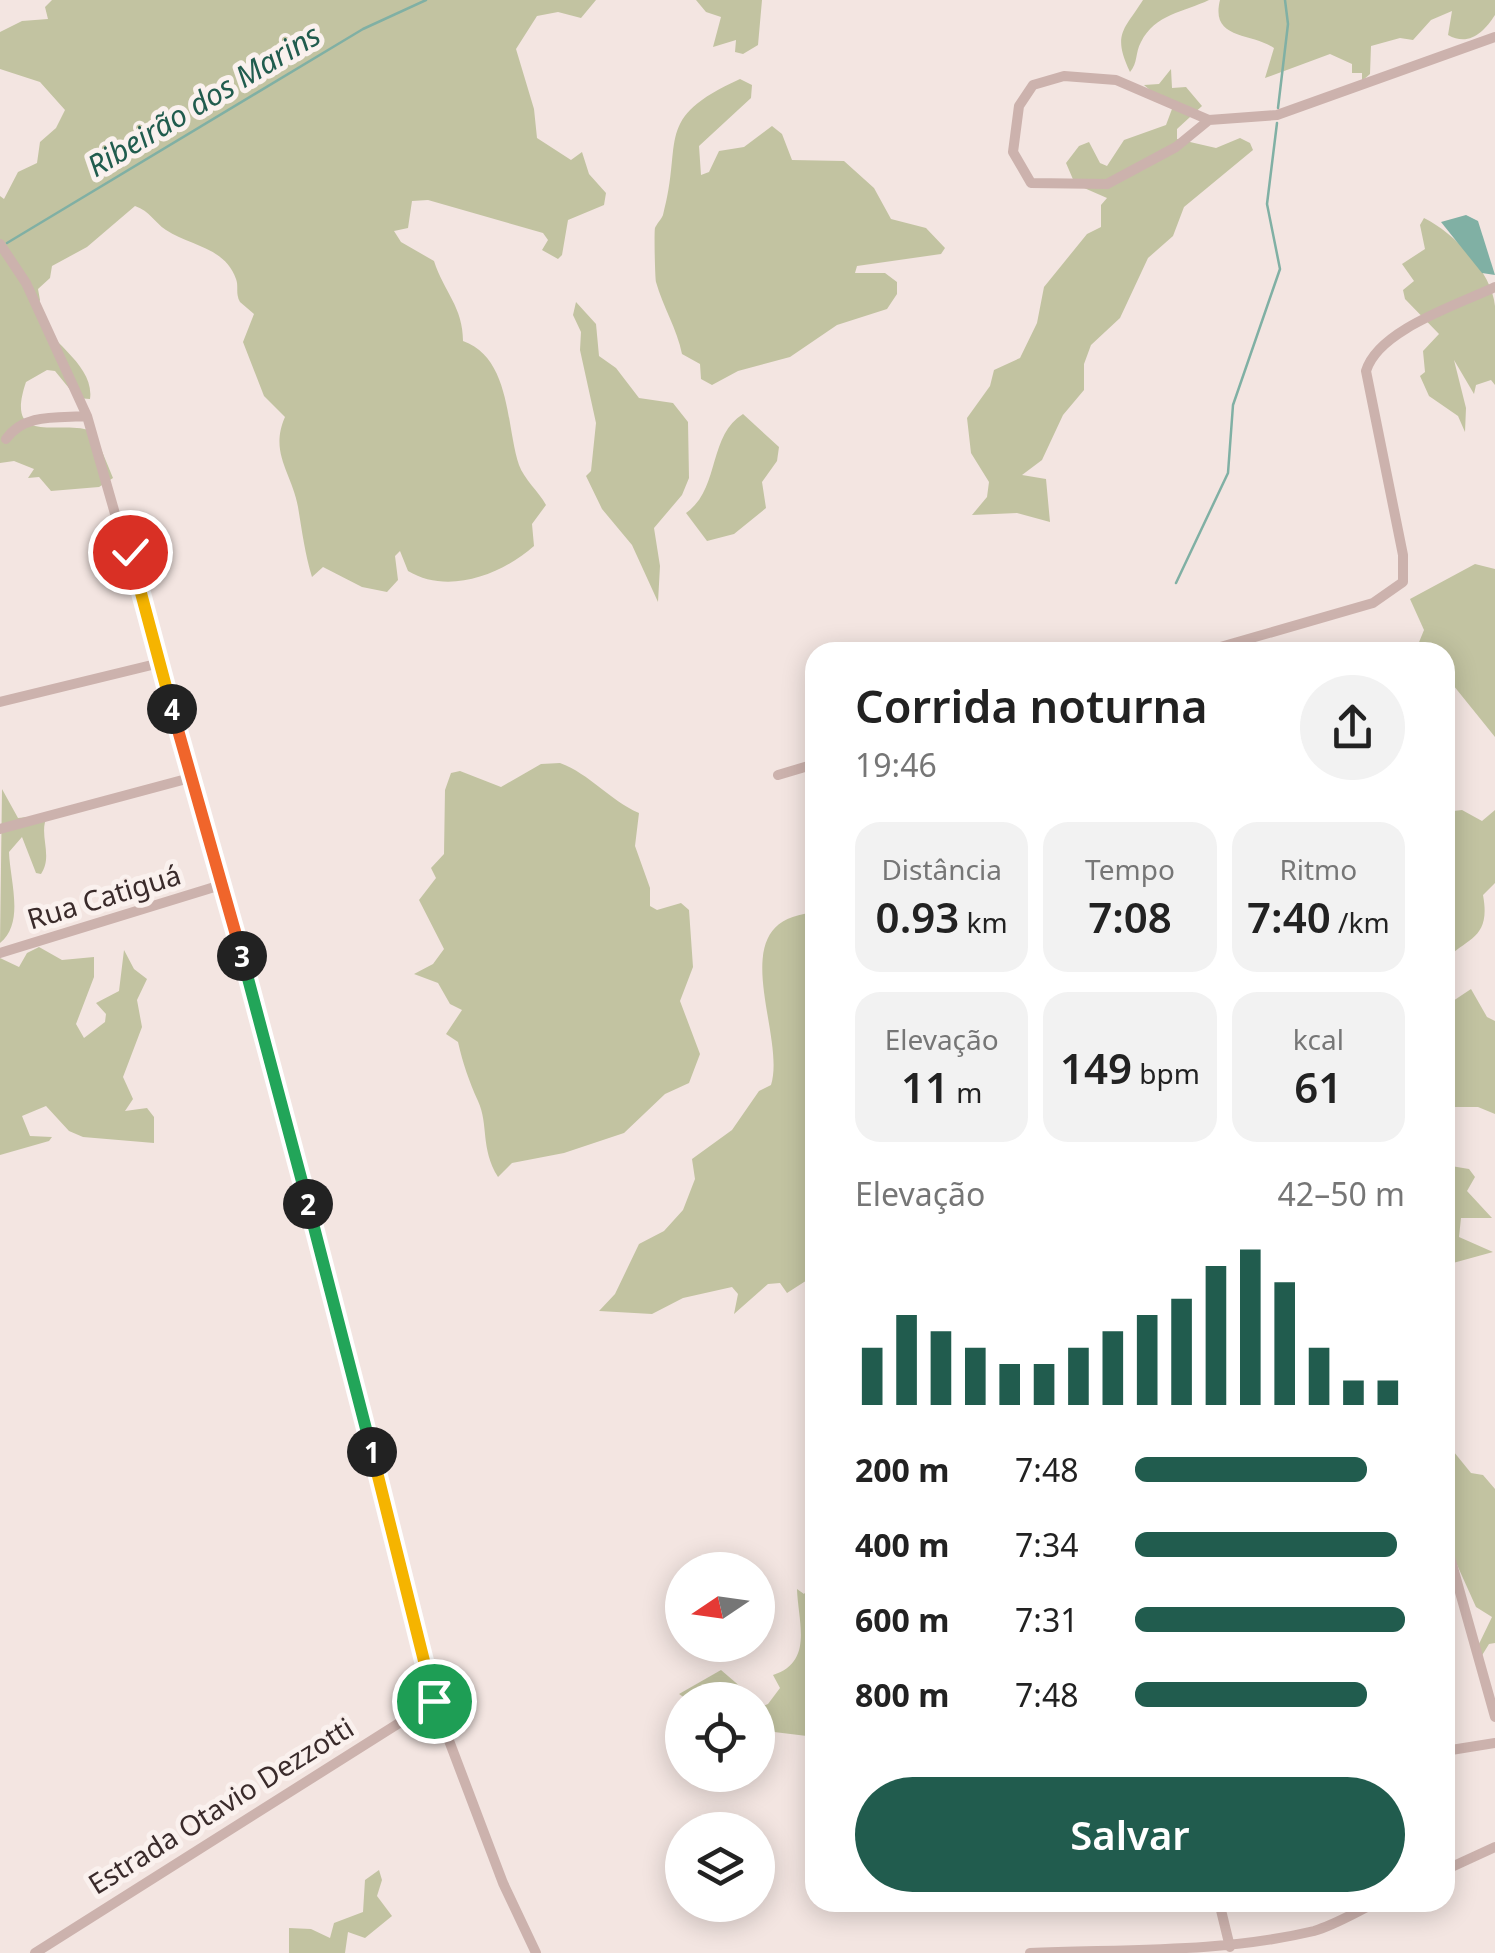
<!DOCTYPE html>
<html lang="pt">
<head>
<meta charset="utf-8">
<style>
	body { margin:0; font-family:"Noto Sans",sans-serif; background:#f2f2f2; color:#222; height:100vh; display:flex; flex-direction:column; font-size:38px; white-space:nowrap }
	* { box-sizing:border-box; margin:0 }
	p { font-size:32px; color:#767676 }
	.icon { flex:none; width:55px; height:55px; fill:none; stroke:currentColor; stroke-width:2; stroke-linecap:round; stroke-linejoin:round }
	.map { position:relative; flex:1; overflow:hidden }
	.details { position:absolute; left:805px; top:642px; width:650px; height:1270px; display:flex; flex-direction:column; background:#fff; border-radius:30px; box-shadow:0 5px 25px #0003 }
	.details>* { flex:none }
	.needle { width:65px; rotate:257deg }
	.fabs { position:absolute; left:665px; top:1552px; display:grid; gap:20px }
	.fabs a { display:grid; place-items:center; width:110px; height:110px; border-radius:50%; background:#fff; box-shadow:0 5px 25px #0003; font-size:50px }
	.pin { position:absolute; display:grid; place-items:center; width:85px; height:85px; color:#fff; margin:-42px; border:5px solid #fff; border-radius:50%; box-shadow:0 2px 10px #0007 }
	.km { position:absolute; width:50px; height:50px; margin:-25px; border-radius:50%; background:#222; color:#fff; font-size:28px; line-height:50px; text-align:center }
	.round { display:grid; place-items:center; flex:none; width:105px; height:105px; border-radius:52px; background:#f2f2f2 }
	.headline { display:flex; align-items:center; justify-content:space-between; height:170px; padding:0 50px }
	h1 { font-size:45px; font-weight:600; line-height:75px }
	.figures { display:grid; grid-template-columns:repeat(3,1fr); gap:15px; height:170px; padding:10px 50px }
	.figures div { display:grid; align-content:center; border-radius:25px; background:#f2f2f2; text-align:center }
	.figures b { font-size:42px; font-weight:600 }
	.figures small { font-size:28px; font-weight:400 }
	.figures p { font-size:28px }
	.chart { height:280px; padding:20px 50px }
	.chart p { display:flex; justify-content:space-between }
	.chart svg { width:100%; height:180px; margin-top:10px; stroke:#215c4e; stroke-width:6 }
	.button { display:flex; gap:20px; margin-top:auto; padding:20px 50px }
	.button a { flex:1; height:115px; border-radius:60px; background:#215c4e; color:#fff; font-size:40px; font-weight:600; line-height:115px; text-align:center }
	ul { padding:0 50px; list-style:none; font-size:32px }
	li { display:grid; grid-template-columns:160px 120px 1fr; align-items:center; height:75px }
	li i { height:25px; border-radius:12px; background:#215c4e }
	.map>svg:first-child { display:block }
	.green { fill:#c2c3a1 }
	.water { fill:#80b0a4 }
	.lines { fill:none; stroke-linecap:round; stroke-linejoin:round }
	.stream { stroke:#80b0a4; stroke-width:2.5 }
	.minor { stroke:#ccb2ad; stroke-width:10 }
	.split-1-casing { stroke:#fff; stroke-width:20 }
	.split-2-casing { stroke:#fff; stroke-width:20 }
	.split-3-casing { stroke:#fff; stroke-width:20 }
	.split-4-casing { stroke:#fff; stroke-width:20 }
	.split-5-casing { stroke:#fff; stroke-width:20 }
	.split-1 { stroke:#f5b400; stroke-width:12 }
	.split-2 { stroke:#22a559; stroke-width:12 }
	.split-3 { stroke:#22a559; stroke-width:12 }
	.split-4 { stroke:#f0652b; stroke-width:12 }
	.split-5 { stroke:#f5b400; stroke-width:12 }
	.labels { text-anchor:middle; stroke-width:10; stroke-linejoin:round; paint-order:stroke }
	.street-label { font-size:28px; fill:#3a2b2b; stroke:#faf1ee }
	.water-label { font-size:30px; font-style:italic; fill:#215c4e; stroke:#faf1ee }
</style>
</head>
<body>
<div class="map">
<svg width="1495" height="1953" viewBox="0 0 1495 1953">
	<rect width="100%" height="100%" fill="#f3e5e1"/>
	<path class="green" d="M52,0H596L581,18L558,12L537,16L516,49L534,109L537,138L571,160L582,152L589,174L606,193L604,205L568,220L562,255L558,259L542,250L548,240L543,233L428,200L412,201L408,228L394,231L401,242L434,261C444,292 463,307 463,341C511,358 506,426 519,465C524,479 539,492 546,505L532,524L534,546C501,575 448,595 408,571L400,551L395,556L398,580L387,592L362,587L323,567L312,577C305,554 302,531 298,507C292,473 269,453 285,417L264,396L243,342L254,314L240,302C235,293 239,287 236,279C225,247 190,246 166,230C154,222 150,211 135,206L87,247L52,266L50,278L38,289L40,300L35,312C47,341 95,364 90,399L77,398L55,371L47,370L26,382C3,450 64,417 94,432L113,478L99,487L51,491L39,477L28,478L34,469L14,461L0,463V196L4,199L18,172L37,163L40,142L56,128L65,110L40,82L0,69V32L22,21L48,19L45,7Z
		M696,0H762L758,45L743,54L735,52L736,40L713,47L721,17L706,12Z
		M1143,0H1209C1184,12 1155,14 1141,42C1135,53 1138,63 1130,72C1112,34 1124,30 1143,0Z
		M1220,0H1495V15C1484,32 1469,47 1448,35L1452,11L1431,20L1413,40L1400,38L1371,46L1370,74L1362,81V73H1352V64L1330,54L1265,78L1274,48C1251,32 1210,40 1220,0Z
		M1171,69L1172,88L1186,87L1202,106L1177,129V139L1216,148L1240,138L1250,143L1253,150L1184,207L1173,236L1148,258L1120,318L1091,345L1084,364V390L1063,415L1042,460L1022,475L1046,479L1050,522L1017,513L972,515L987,497L989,482L971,453L967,418L990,386L994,370L1020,358L1037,323L1044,287L1087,234L1101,227V205L1107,198L1075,184L1066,163L1079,146L1089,142L1100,163L1107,166L1124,140L1166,125L1172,109L1144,85L1159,84Z
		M740,79L752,85L751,98L699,146L701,175L709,172L719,151L744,147L772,126L782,134L792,160L844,161L874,188L891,219L926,228L945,248L941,254L857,266L855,273H885L897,282V294L887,309L837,325L790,357L738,371L712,385L701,379L700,364L682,354C677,329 663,307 656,282C655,279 654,232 655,228C656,225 662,218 663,215C684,139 652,119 740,79Z
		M1424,218C1453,232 1492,272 1495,306C1495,332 1495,359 1495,385L1491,380L1476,385L1474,394L1454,360L1466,408L1465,432L1458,416L1429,396L1420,376L1425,372L1423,351L1439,334L1405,299L1403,290L1414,281L1402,264L1425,249L1420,225Z
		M576,302L596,324L599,356L616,368L639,398L673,403L688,422L689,478L682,495L654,528L660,566L658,602L632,545L602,509L586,476L591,471L596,423L580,350L581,332L573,315Z
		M743,414L779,447L777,461L762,482L766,508L734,534L707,541L686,513C720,490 708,435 743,414Z
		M1475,564L1495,569V737L1445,675V652H1415L1424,630L1410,599Z
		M560,763C590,774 609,800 639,813L635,846L650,888V906L657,910L681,903L689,910L693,967L680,1001L700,1054L689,1083L665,1094L624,1133L564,1153L512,1163L498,1177C480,1148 489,1125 478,1101C469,1081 463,1064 458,1042L446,1034L462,1010L450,1004L438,983L414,974L433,964L444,949L419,900L436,878L431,868L444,854L445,790L451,773L460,771L501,787L541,764Z
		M2,789L18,818L48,815C37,833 54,855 41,874L36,873L22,837L9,852C10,881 25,923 0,943Z
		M1462,810L1482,821L1495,810V883L1483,895C1491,939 1468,937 1445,960V812Z
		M812,913L815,1275L787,1293L780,1283L768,1284L734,1314L738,1294L732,1287L683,1298L652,1314L599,1311L615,1294L639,1244L664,1231L683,1210L695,1179L692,1159L732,1130L759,1091L771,1085C787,1034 720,921 812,913Z
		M39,947L62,960L94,957V977L76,1024L84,1038L105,1022L106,1014L96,1003L119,991L124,950L134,969L147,979L137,1000L142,1027L123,1077L133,1099L125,1111L147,1108L154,1117V1143L83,1137L69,1131L46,1106L22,1116L30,1136L52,1137L49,1141L0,1155V958L19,967L27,953Z
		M1471,989L1487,1017L1495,1021V1114L1478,1107H1445V997L1450,1003Z
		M1445,1165L1469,1169L1475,1177L1467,1191L1492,1218H1461L1459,1237L1493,1252L1453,1263L1450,1258Z
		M1445,1441L1471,1473L1483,1475L1495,1489V1643L1489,1644L1481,1657L1478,1646L1492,1617L1476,1607L1449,1547L1455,1533L1445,1516Z
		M815,1579V1737L758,1730V1700H688L679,1694L721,1670L763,1706L768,1704L780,1688L773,1675C814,1662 798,1622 797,1589L804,1594Z
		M379,1870L382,1880L377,1896L392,1916L365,1938L348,1932L345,1953H289V1928L311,1929L330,1938L334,1923L363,1912L365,1880Z"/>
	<path class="water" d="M1466,215L1478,221L1495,275L1482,273L1441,222Z"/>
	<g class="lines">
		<path class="stream" d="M1278,108L1288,24L1285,0
			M7,243L363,29L426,0
			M1176,583L1228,473L1233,405L1280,269L1267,204L1277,123"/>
		<path class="minor" d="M1209,120L1176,147L1107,184L1031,183L1013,152L1019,106L1033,85L1064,76L1116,80L1209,120L1277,115L1495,37
			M0,244L26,283L87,416L255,1002L434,1701L503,1883L536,1953
			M6,439C24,413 58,418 87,416
			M1203,652L1373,603L1403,582V555L1366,371C1378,330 1457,305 1495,287
			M0,702L160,663
			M778,775L815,764
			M0,829L190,778
			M0,953L221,885
			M1445,1539L1495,1717
			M1445,1751L1495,1743
			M1445,1870L1495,1847
			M1219,1902L1230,1947
			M35,1953L434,1701
			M1030,1953C1124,1949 1222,1953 1314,1931C1335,1925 1356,1912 1377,1902"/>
	</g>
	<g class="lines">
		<defs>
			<path id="split-1" d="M372,1452L434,1701"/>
			<path id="split-2" d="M308,1204L372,1452"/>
			<path id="split-3" d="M242,956L308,1204"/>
			<path id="split-4" d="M172,709L242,956"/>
			<path id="split-5" d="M130,552L172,709"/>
		</defs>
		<use href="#split-1" class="split-1-casing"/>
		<use href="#split-2" class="split-2-casing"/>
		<use href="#split-3" class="split-3-casing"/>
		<use href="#split-4" class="split-4-casing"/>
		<use href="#split-5" class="split-5-casing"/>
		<use href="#split-1" class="split-1"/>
		<use href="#split-2" class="split-2"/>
		<use href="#split-3" class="split-3"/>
		<use href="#split-4" class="split-4"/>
		<use href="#split-5" class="split-5"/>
	</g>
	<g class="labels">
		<g class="street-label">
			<text transform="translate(104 897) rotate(-17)" y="10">Rua Catiguá</text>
			<text transform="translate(221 1806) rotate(-32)" y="10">Estrada Otavio Dezzotti</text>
		</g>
		<g class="water-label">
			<text transform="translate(204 101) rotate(-31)" y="10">Ribeirão dos Marins</text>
		</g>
	</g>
</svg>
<div class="fabs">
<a><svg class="needle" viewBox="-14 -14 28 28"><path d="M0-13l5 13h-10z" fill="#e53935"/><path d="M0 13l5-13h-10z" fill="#767676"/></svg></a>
<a><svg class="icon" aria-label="locate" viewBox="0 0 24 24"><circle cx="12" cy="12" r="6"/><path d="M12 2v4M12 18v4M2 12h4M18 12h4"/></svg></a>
<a><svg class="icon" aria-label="layers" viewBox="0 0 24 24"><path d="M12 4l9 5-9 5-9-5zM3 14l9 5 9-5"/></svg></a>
</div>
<div class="pin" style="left:434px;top:1701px;background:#1e9e55"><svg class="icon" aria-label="arrive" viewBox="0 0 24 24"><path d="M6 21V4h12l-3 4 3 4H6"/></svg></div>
<div class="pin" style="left:130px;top:552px;background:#d93025"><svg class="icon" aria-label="check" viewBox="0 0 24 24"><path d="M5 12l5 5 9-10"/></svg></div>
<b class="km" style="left:372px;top:1452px">1</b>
<b class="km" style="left:308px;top:1204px">2</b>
<b class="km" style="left:242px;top:956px">3</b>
<b class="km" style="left:172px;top:709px">4</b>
<section class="details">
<div class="headline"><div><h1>Corrida noturna</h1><p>19:46</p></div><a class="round"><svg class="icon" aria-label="share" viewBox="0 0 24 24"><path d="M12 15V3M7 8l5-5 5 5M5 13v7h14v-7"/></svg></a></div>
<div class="figures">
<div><p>Distância</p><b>0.93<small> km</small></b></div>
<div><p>Tempo</p><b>7:08</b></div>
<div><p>Ritmo</p><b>7:40<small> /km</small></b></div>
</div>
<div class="figures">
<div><p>Elevação</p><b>11<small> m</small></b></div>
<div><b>149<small> bpm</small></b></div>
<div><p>kcal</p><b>61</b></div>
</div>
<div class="chart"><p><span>Elevação</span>42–50 m</p>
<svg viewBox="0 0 160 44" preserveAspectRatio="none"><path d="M5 44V30M15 44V22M25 44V26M35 44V30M45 44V34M55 44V34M65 44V30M75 44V26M85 44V22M95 44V18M105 44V10M115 44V6M125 44V14M135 44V30M145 44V38M155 44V38"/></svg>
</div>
<ul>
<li><b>200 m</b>7:48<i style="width:86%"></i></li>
<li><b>400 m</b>7:34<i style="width:97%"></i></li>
<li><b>600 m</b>7:31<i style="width:100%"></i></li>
<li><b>800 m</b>7:48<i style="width:86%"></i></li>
</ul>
<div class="button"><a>Salvar</a></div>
</section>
</div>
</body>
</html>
